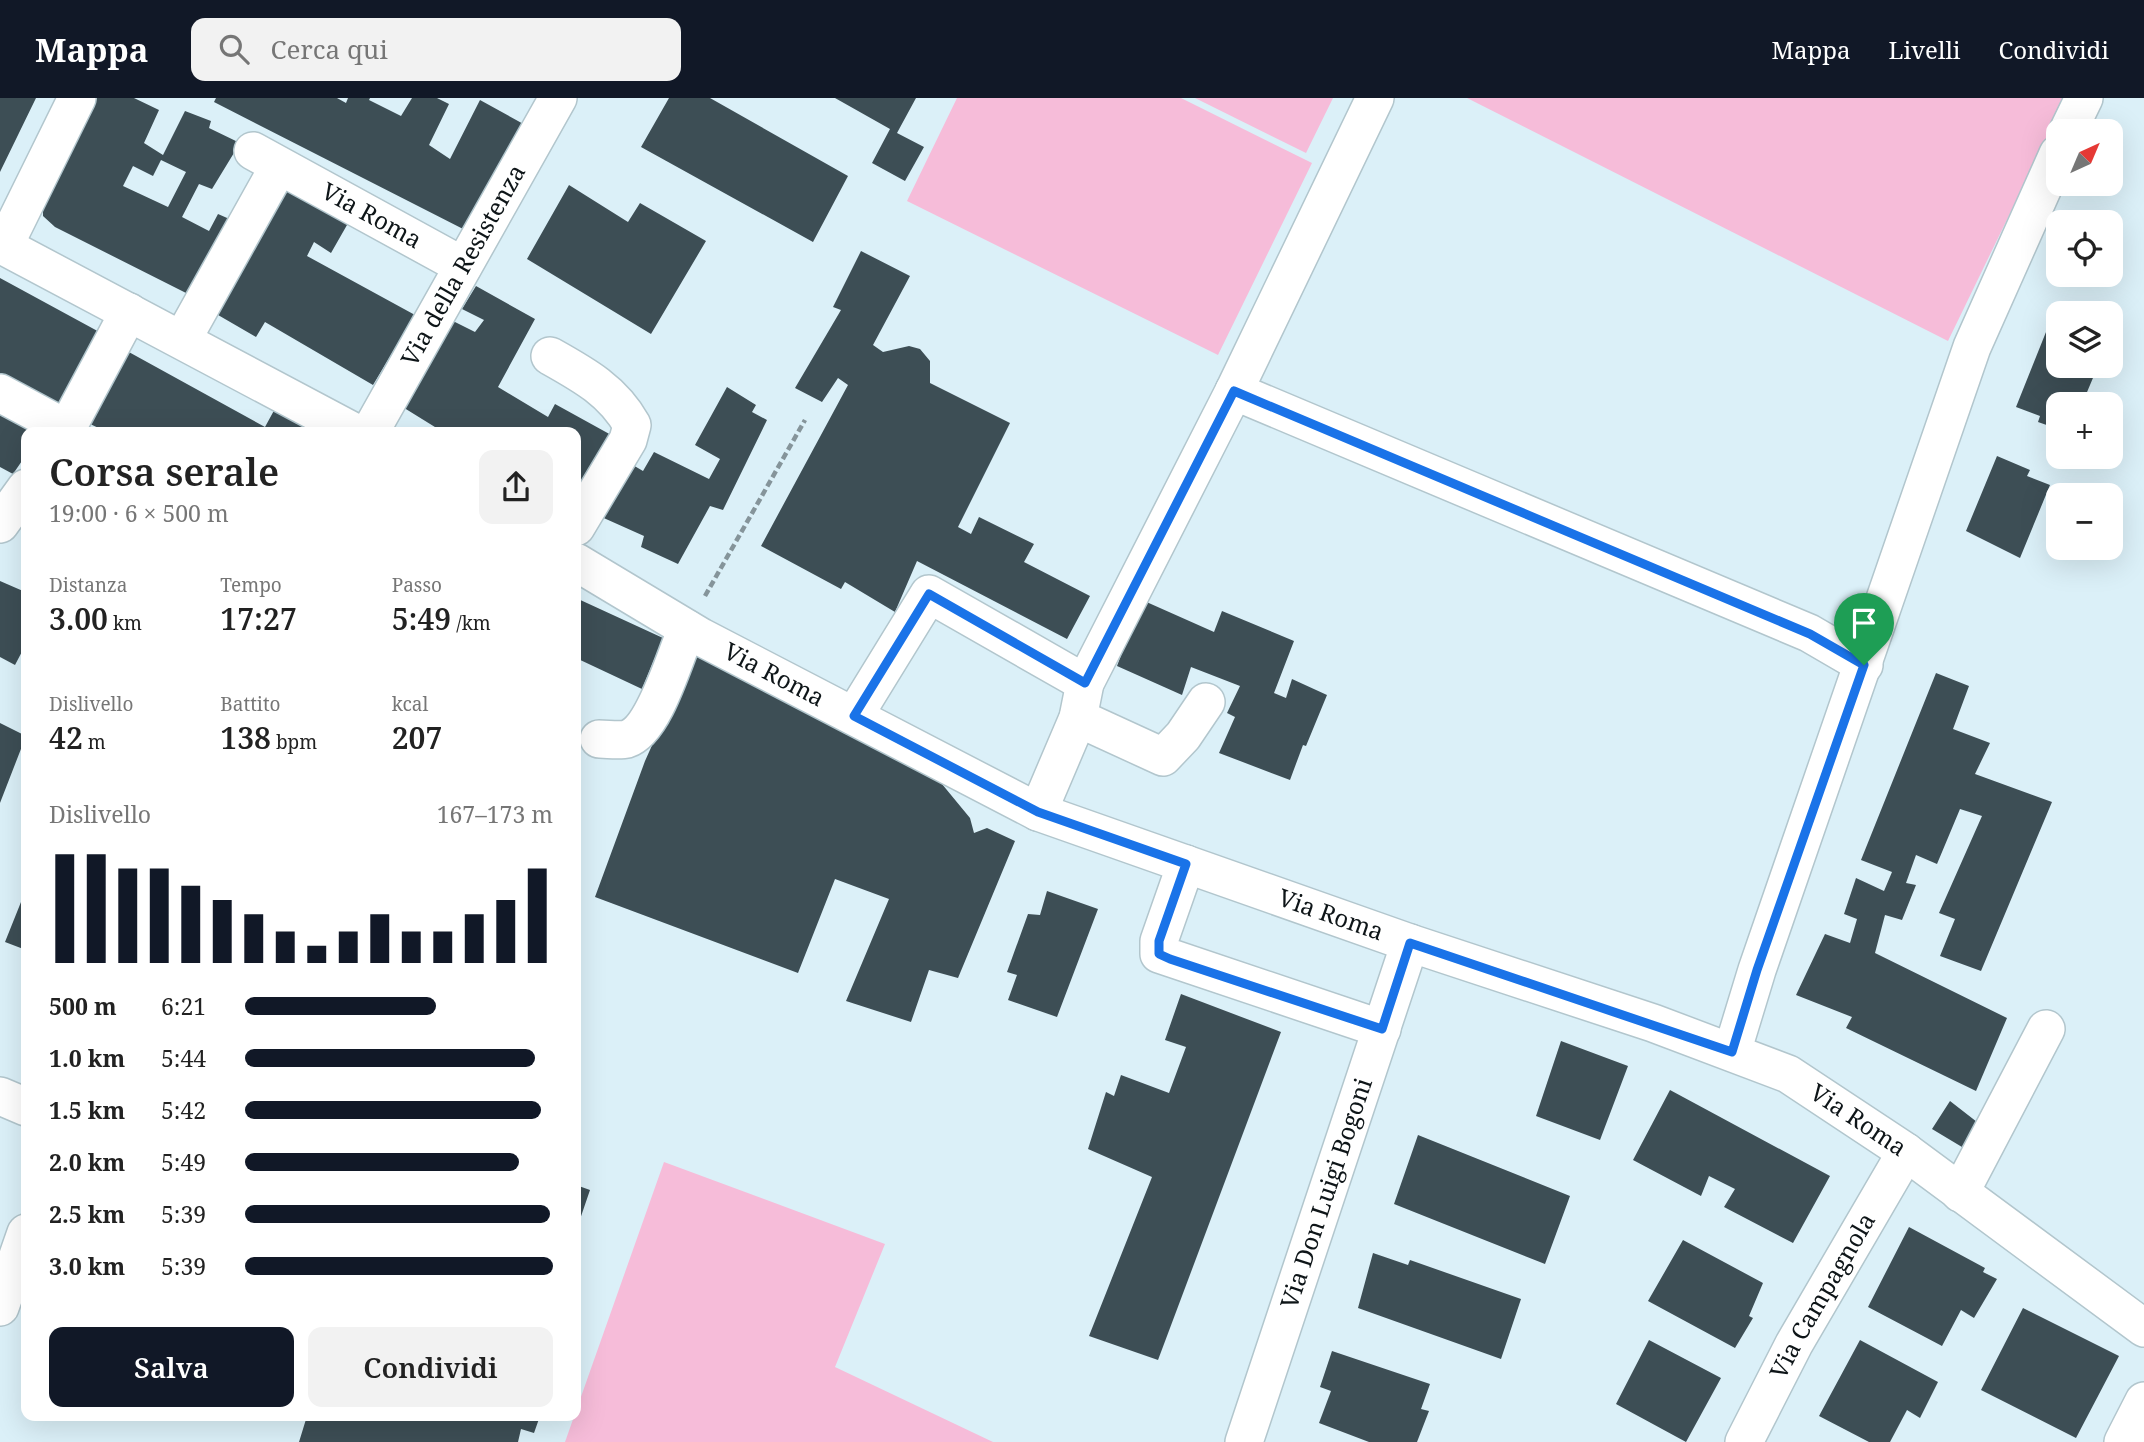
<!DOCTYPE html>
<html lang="it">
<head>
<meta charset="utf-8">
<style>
	body { margin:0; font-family:"Noto Serif",serif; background:#f2f2f2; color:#222; height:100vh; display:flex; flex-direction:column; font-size:26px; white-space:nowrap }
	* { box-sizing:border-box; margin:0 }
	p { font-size:23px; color:#767676 }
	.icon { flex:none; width:38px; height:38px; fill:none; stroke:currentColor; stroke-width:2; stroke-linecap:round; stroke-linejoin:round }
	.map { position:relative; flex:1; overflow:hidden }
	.panel { position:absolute; left:21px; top:329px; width:560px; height:994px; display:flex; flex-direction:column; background:#fff; border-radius:14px; box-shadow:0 7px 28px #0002 }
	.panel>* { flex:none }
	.needle { width:46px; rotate:44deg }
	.controls { position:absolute; left:2046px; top:21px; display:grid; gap:14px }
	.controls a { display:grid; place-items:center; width:77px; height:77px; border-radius:14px; background:#fff; box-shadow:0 7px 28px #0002; font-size:35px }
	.pin { position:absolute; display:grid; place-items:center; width:60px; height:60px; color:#fff; margin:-72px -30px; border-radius:50% 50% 50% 0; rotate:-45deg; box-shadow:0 0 7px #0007 }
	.pin .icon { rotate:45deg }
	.round { display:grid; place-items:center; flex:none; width:74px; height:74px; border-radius:14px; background:#f2f2f2 }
	.overview { display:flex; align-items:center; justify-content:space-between; height:119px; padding:0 28px }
	h1 { font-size:38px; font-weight:600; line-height:52px }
	.figures { display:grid; grid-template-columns:repeat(3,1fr); gap:10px; height:119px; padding:7px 28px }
	.figures div { display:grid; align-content:center }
	.figures b { font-size:30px; font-weight:600 }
	.figures small { font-size:19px; font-weight:400 }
	.figures p { font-size:19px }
	.chart { height:196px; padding:14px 28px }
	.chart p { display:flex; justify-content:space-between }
	.chart svg { width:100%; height:126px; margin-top:7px; stroke:#111827; stroke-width:6 }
	.primary-button { display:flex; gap:14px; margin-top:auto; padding:14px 28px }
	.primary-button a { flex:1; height:80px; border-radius:14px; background:#111827; color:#fff; font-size:28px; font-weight:600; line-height:80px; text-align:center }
	.primary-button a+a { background:#f2f2f2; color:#222 }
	ul { padding:0 28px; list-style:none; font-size:23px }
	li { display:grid; grid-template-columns:112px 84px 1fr; align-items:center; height:52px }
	li i { height:18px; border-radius:9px; background:#111827 }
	header { display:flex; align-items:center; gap:42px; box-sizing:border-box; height:98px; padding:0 35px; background:#111827; color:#fff }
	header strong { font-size:33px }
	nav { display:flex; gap:38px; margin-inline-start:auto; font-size:24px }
	.search { width:490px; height:63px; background:#f2f2f2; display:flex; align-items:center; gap:18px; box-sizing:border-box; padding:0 24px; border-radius:14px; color:#767676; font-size:26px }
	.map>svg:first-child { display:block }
	.green { fill:#f6bcd9 }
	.building { fill:#3d4e55; fill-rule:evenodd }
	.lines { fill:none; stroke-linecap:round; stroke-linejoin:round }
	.minor-casing { stroke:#b2c6cd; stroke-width:40 }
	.path { stroke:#85949a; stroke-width:4.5; stroke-dasharray:7 3.5; stroke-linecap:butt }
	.minor { stroke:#fff; stroke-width:37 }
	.route-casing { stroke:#fff; stroke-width:14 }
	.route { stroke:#1a73e8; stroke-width:9 }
	.labels { text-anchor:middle; stroke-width:7; stroke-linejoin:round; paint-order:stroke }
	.street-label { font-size:24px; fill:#0e1518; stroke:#dbf0f8 }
</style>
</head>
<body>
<header>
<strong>Mappa</strong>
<div class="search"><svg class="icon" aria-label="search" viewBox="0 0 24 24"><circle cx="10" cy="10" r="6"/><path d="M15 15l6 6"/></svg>Cerca qui</div>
<nav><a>Mappa</a><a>Livelli</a><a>Condividi</a></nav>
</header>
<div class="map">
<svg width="2144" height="1344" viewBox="0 0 2144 1344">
	<rect width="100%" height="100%" fill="#dbf0f8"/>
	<path class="green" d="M957,0H1181L1312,65L1218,257L907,103Z
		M1195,0H1333L1306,55Z
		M1467,0H2066L1948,243Z
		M664,1064L885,1146L835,1269L993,1344H565Z"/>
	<path class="building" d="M0,0H36L0,74Z
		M93,0H134L159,12L144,45L163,57L185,13L211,23L209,30L240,45L212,91L199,86L182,119L209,133L218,116L234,123L194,199L55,129L43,118V107ZM161,62L186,74L168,109L123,88L133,68L153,78Z
		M216,0H337L346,5L348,0H370L369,2L401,18L412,0H437L449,6L429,47L450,61L480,2L527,28L469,134L214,4Z
		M669,0H710L848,78L813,144L641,49Z
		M835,0H916L897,35L924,49L905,83L872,65L890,31Z
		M282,83L351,120L331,155L314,144L307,158L415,217L373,287L265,224L256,239L206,210Z
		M569,87L628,124L640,105L706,143L651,236L527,161Z
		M861,153L910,178L873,247L883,254L909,248L920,251L930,263V285L1010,325L958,429L971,436L979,419L1034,446L1024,464L1090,498L1067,541L917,463L895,514L845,484L841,491L761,448L848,287L838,280L822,304L795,290L841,212L833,209Z
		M0,180L103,236L67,311L0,275Z
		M476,188L535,221L498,289L548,319L555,306L613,338L576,399V334H443L401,308L449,221L475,234L484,222L462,211Z
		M2048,229L2058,233V268H2098L2082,306H2058V331L2038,324L2040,318L2016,309Z
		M127,253L265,329L277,307L326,334H107L88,325Z
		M727,289L756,307L752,314L767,322L723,412L710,408L678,466L641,449L644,438L597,417L626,363L643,373L654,354L709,381L720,361L695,347Z
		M0,303L42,334H26V357L13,376L0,369Z
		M1997,358L2030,372L2027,378L2050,387L2020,460L1966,433Z
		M0,483L23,493L26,485V546L15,567L0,559Z
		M576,500L663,540L642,591L576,560Z
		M1142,502L1214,534L1222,513L1294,543L1274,595L1286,600L1292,581L1327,597L1306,648L1303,647L1290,682L1219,655L1235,619L1227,615L1240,588L1191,569L1182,597L1117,568Z
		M693,556L937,680L970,720L974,735L987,730L1015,743L958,880L929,872L911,924L846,903L889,801L835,781L798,875L595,799L645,663Z
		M1936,575L1969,588L1953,631L1990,645L1975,676L2052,704L1981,873L1940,858L1955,821L1939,815L1982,718L1960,711L1937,766L1916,757L1906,785L1916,787L1902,822L1885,817L1875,855L2007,920L1976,993L1846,930L1852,919L1796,897L1825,836L1850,845L1857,821L1844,816L1856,780L1884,793L1892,774L1861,762Z
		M0,625L26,638L0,705Z
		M1047,793L1098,811L1057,919L1008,902L1017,877L1007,874L1028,816L1040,817Z
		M21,804L26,806V852L5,844Z
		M1181,896L1281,934L1158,1262L1089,1238L1152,1079L1088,1051L1106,994L1114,998L1121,977L1169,995L1186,949L1165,942Z
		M1561,943L1628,968L1600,1042L1536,1018Z
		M1670,992L1830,1078L1793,1145L1724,1109L1735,1091L1709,1078L1701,1098L1633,1062Z
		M1950,1003L1977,1024L1962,1049L1932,1031Z
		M1418,1037L1570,1098L1545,1166L1394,1106Z
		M576,1087L590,1092L576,1133Z
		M1909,1129L1985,1170L1983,1174L1997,1181L1974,1220L1961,1212L1942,1248L1868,1209Z
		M1683,1142L1763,1185L1749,1218L1753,1220L1735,1250L1648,1203Z
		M1373,1155L1408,1167L1410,1162L1521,1201L1501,1261L1358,1210Z
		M2023,1210L2119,1258L2076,1340L1981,1292Z
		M1649,1242L1721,1280L1686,1344L1616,1306Z
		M1860,1242L1938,1284L1920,1320L1907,1312L1890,1344H1869L1819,1318Z
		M1332,1253L1430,1286L1421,1311L1429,1313L1417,1344H1369L1319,1325L1331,1293L1320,1289Z
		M307,1318H540L534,1335L521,1331L518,1344H299Z"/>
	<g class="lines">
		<defs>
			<g id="minor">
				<path d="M2068,33L2084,0"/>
				<path id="s1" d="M253,53L463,168"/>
				<path d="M0,146L354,334"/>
				<path d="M4,148L77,0"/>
				<path d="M182,242L279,68"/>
				<path d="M550,258C584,277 613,293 632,327L628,342L576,429"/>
				<path d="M1234,293L1809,535L1864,567"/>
				<path d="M0,295L67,331"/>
				<path d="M65,334L129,214"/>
				<path id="s2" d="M370,334L558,0"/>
				<path d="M0,426L26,390"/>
				<path id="s3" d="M576,464L701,539L1038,714L1410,845L1653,925L1788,976L1906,1054L2144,1230"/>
				<path d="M854,618L929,496L1085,585"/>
				<path d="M1078,620L1163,659L1183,638L1206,604"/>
				<path d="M599,641C608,641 619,643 627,641C655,632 675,557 687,531"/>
				<path d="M1038,714L1078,620L1085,585L1234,293L1375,0"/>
				<path d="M1186,766L1159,843V856L1382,931"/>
				<path d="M1732,954L1757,872L1972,249L2058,56"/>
				<path d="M0,998L26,1009"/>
				<path d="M1960,1095L2046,931"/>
				<path d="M0,1209L26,1135"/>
				<path id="s4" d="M1244,1344L1410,845"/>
				<path id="s5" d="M1744,1344L1794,1246L1906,1054"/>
				<path d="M2123,1344L2144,1303"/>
			</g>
		</defs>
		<use href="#minor" class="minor-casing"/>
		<path class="path" d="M705,498L805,322"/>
		<use href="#minor" class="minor"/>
	</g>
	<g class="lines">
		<defs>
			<path id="route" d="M1234,293L1810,536L1864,567L1757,872L1732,954L1410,845L1382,931L1170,861L1159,856V843L1186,766L1038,714L854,618L929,496L1085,585Z"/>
		</defs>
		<use href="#route" class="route-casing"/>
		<use href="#route" class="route"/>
	</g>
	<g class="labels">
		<g class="street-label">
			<text dy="8" stroke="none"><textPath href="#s1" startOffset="135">Via Roma</textPath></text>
			<text dy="8" stroke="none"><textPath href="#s2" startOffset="191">Via della Resistenza</textPath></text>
			<text dy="8" stroke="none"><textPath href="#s3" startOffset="228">Via Roma</textPath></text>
			<text dy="8" stroke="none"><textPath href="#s3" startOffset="836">Via Roma</textPath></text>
			<text dy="8" stroke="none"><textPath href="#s3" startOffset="1404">Via Roma</textPath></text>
			<text dy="8" stroke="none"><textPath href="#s4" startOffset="262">Via Don Luigi Bogoni</textPath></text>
			<text dy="8" stroke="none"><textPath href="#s5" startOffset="166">Via Campagnola</textPath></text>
		</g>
	</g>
</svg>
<div class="controls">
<a><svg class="needle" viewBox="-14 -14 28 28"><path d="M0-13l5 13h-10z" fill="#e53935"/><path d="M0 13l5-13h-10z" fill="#767676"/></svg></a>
<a><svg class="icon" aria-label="locate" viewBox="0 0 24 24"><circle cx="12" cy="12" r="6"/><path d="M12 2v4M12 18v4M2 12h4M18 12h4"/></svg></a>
<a><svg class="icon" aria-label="layers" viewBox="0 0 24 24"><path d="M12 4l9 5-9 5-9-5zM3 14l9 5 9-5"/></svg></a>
<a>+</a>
<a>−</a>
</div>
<div class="pin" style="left:1864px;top:567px;background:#1e9e55"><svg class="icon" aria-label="arrive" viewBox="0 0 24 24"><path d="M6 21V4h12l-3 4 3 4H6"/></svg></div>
<section class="panel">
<div class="overview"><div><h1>Corsa serale</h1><p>19:00 · 6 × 500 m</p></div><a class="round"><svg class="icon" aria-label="share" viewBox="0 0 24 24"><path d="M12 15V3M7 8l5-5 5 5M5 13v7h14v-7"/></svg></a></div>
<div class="figures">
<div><p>Distanza</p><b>3.00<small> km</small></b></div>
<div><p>Tempo</p><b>17:27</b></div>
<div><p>Passo</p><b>5:49<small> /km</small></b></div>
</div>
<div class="figures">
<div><p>Dislivello</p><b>42<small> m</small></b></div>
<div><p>Battito</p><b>138<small> bpm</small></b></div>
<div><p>kcal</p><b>207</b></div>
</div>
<div class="chart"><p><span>Dislivello</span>167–173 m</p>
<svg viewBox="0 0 160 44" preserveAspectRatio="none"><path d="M5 44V6M15 44V6M25 44V11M35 44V11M45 44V17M55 44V22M65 44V27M75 44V33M85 44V38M95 44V33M105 44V27M115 44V33M125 44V33M135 44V27M145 44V22M155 44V11"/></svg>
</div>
<ul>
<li><b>500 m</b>6:21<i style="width:62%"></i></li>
<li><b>1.0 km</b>5:44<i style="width:94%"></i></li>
<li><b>1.5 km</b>5:42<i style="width:96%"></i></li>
<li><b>2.0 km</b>5:49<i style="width:89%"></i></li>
<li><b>2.5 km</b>5:39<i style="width:99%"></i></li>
<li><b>3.0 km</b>5:39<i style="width:100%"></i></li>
</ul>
<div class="primary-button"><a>Salva</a><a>Condividi</a></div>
</section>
</div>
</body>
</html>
